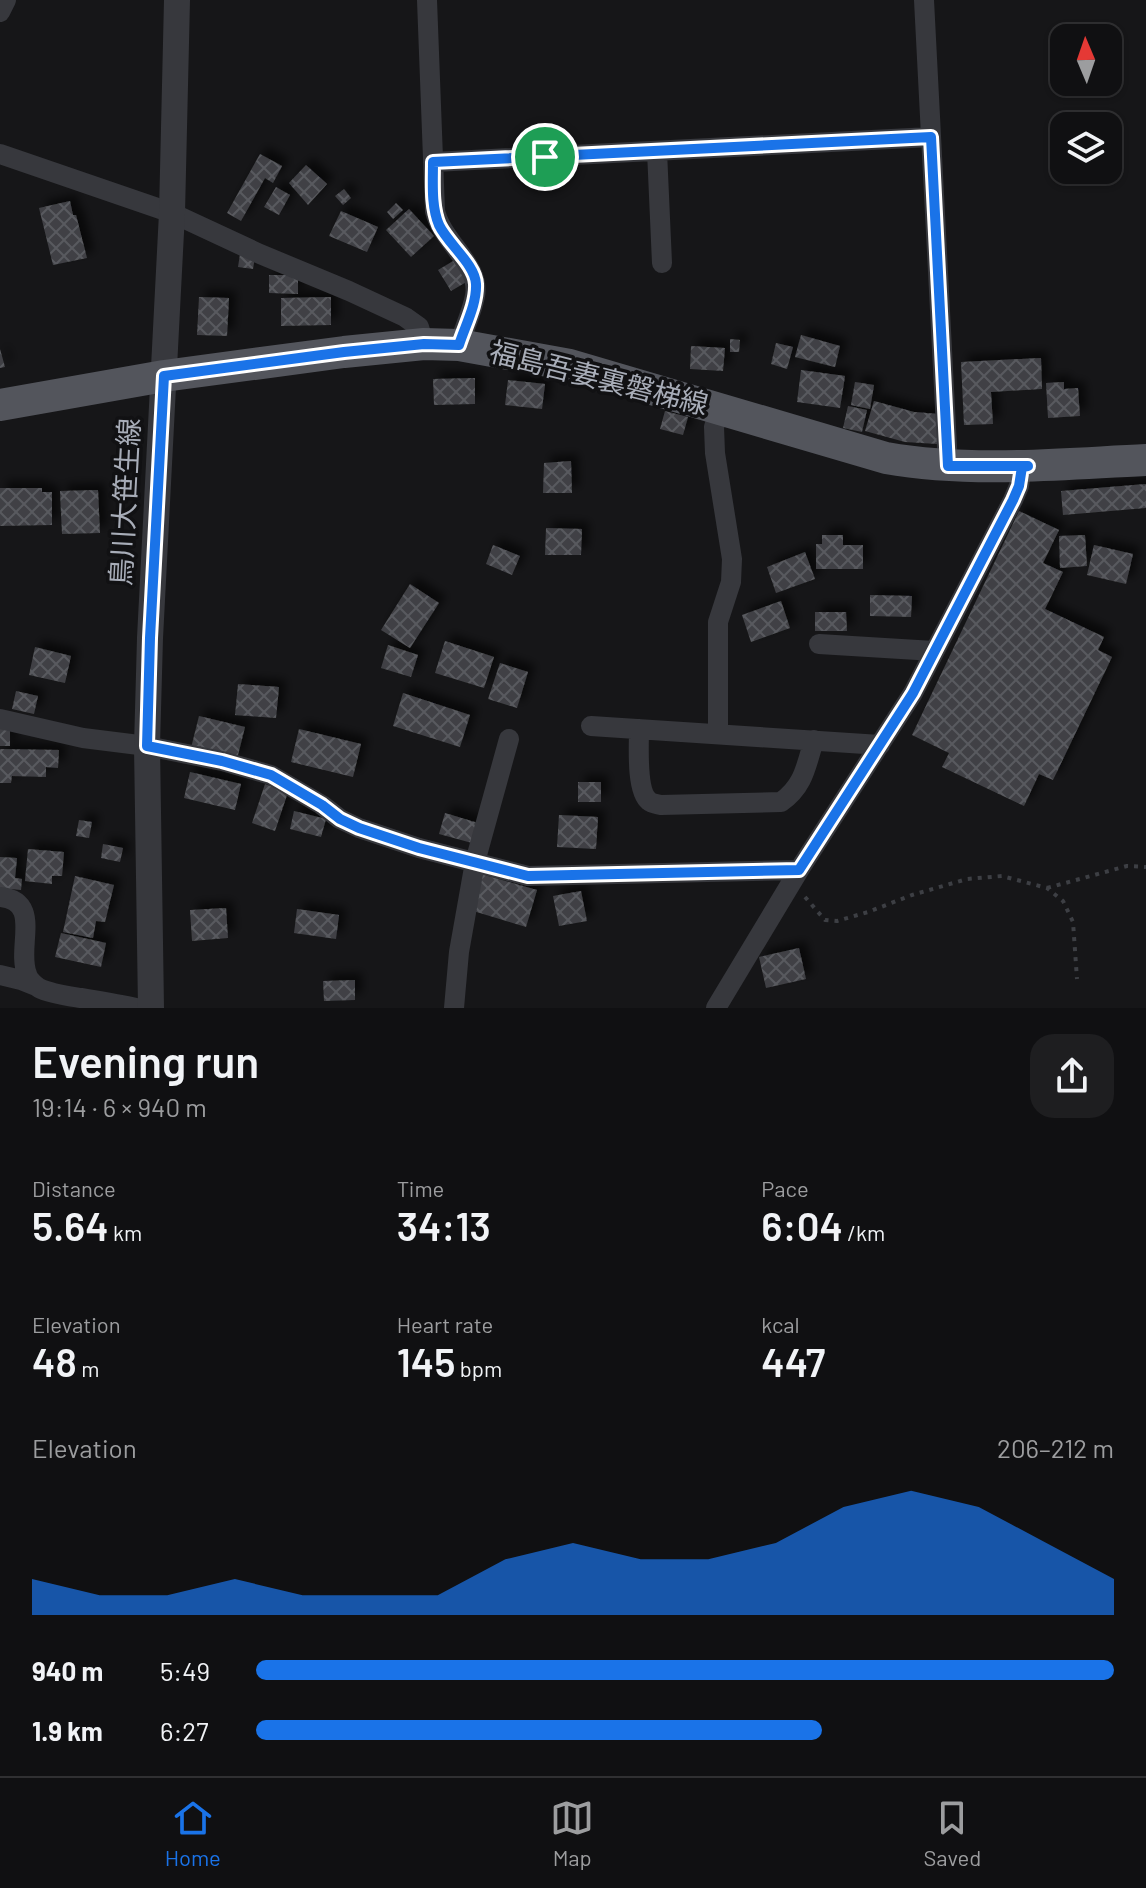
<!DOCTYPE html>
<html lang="en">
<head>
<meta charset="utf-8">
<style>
	body { margin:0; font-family:Barlow,"Noto Sans JP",sans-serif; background:#1e1e20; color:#f1f3f6; height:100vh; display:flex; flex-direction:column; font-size:30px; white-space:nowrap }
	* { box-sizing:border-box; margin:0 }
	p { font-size:26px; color:#9c9d9f }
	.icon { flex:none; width:44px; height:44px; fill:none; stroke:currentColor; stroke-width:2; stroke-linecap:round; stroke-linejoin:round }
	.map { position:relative; height:1008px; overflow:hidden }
	.side { display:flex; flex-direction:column; background:#101012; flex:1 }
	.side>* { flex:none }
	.needle { width:52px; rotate:358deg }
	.tools { position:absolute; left:1050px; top:24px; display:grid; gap:16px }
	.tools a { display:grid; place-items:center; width:72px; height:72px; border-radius:16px; background:#101012; box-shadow:0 2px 6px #0004,0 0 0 2px #303032; font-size:40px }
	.pin { position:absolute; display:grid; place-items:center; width:68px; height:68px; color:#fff; margin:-34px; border:4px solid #fff; border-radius:50%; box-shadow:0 2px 8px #0007 }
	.round { display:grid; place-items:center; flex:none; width:84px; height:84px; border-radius:24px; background:#1e1e20 }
	.head { display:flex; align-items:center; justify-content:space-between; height:136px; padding:0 32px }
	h1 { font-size:44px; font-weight:600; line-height:60px }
	.stats { display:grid; grid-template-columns:repeat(3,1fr); gap:12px; height:136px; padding:8px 32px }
	.stats div { display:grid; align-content:center }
	.stats b { font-size:40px; font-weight:600 }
	.stats small { font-size:22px; font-weight:400 }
	.stats p { font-size:22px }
	.chart { height:224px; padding:16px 32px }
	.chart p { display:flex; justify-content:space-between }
	.chart svg { width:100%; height:144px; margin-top:8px; fill:#1a73e8; opacity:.7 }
	ul { padding:0 32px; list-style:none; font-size:26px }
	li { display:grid; grid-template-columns:128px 96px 1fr; align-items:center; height:60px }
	li i { height:20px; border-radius:10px; background:#1a73e8 }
	.dock { display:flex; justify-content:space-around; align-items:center; height:112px; border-top:2px solid #303032; background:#101012; font-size:22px; color:#9c9d9f }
	.dock a { display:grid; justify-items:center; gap:4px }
	.dock .on { color:#1a73e8 }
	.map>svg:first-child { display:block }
	.building { fill:url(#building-cross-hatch); filter:url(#shadow) }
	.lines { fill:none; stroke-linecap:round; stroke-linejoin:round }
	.path { stroke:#3d3f44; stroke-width:4; stroke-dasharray:4 6; stroke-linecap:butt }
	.minor { stroke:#37383d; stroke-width:20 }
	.tertiary { stroke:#37383d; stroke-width:26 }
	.primary { stroke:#53555c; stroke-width:32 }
	.route-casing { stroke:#fff; stroke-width:16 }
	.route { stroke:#1a73e8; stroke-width:10 }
	.labels { text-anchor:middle; stroke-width:7; stroke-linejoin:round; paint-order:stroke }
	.street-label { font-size:28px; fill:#a8adb8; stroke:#111113 }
</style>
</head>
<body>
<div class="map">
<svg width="1146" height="1008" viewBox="0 0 1146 1008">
	<defs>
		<pattern id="building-cross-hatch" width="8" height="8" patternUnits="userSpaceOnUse" patternTransform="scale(2)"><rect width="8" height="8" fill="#404145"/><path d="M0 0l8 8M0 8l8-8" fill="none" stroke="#595a5e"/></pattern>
		<filter id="shadow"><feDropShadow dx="7" dy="-7" stdDeviation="4" flood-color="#0009"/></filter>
	</defs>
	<rect width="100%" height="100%" fill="#161618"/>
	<path class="building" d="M260,154L282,166L273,183L265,178L241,221L227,213Z
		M306,165L327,184L308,205L289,183Z
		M276,187L290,195L279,215L264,207Z
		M344,189L351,198L343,205L335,196Z
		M70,201L73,215H76L87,258L53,265L39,208Z
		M396,203L403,210L393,219L387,212Z
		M409,209L434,236L411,257L386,230Z
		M341,211L378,227L367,252L329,236Z
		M240,254L255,257L253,269L238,267Z
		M455,260L468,281L451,291L438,270Z
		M269,275H298V294L269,293Z
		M199,297L229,298L227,336L197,335Z
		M331,297V325L281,326V298Z
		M801,335L840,346L835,367L795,357Z
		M730,339L740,340L739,352H730Z
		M776,343L793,347L787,369L771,364Z
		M691,346L725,348L723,371L690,369Z
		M0,349L5,367L0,368Z
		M1041,358L1042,389L991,392L993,424L964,425L961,362Z
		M801,370L845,376L840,408L797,402Z
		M475,378V404L434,405L433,379Z
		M508,380L545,384L542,409L505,405Z
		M855,382L874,385L870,409L851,405Z
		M1064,382V389L1078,388L1080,416L1048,418L1046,383Z
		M874,401L914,412L939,414L937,444L905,442L865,431Z
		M848,406L867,410L862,432L843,428Z
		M665,411L688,417L683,435L660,429Z
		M571,461L572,493H543L544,463Z
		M1146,484V508L1063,515L1061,491Z
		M0,488H42V492H52V525L0,526Z
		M98,490L100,533L62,534L60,491Z
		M1019,511L1059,530L1043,563L1063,572L1045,609L1104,637L1098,650L1112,657L1053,780L1039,774L1024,806L942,767L949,753L912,735Z
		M546,528L582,529L581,555H545Z
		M822,535H843V545H863V569H816V544H822Z
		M1085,535L1087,566L1060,568L1059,536Z
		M493,545L520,556L512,575L486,564Z
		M1094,545L1133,554L1126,584L1087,575Z
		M805,552L815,579L776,593L767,567Z
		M410,584L439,603L410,648L381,630Z
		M870,595L912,596L911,617L870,616Z
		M781,601L790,628L751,642L742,615Z
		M815,612H846L847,631H815Z
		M445,641L494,657L484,688L435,673Z
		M388,645L418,655L411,677L381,668Z
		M35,647L71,656L65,683L29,675Z
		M500,663L528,672L517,708L488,699Z
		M238,684L279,687L276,718L235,715Z
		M16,691L38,696L34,714L12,709Z
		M403,693L470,715L460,747L393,726Z
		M199,716L245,727L237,759L191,748Z
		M0,727H10V746H0Z
		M299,729L361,744L353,777L291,762Z
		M0,749L59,750L58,768L46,767V777L12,776L11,783H0Z
		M190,772L241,784L235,810L184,798Z
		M578,782H601V802H578Z
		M265,784L288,792L275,831L252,823Z
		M294,811L326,819L321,837L290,829Z
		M445,813L478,823L472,843L439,834Z
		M559,815L598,817L596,849L557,847Z
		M79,820L92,822L89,838L76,836Z
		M103,844L123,848L120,862L101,858Z
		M28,849L64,852L62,876H52V884L25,881Z
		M0,857L17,858L15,878L22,879L21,890L0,888Z
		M481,874L537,890L526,927L470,910Z
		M75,876L114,885L105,922L96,921L93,938L63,932Z
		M581,891L587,921L559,926L553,896Z
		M226,908L228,938L192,941L190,910Z
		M297,909L339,915L336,939L294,933Z
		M61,933L106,943L101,967L55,957Z
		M799,948L806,979L766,988L759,957Z
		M355,980V1000L324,1001L323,981Z"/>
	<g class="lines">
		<path class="path" d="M1047,888L1127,866L1146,867
			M805,897L825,920L837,921L868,912L912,895L967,879L1002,876L1047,888L1063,901L1073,922L1077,979"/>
		<path class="minor" d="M427,0L435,211C442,242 481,265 475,296C472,312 464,329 459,345
			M924,0L948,466
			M0,12L6,0
			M657,151L662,263
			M0,154L172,213L260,254L349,291L405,317L419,327L424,344
			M433,162L931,137
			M819,644L934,651
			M0,719L83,738L147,746L222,761L271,775L322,805L340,819L359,828L419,848L528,876L799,870
			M591,726L880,745
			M639,729C639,745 636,791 649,801C652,804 657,804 661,805L781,802C804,786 806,766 814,740
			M718,734V622L731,582L732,559L715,453L714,427L720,408
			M0,897C43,901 16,947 27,974C28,979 34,985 39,988C51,994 68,996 81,998C99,1001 118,1004 136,1008
			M0,975L21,980L36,986
			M454,1008L459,952L475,862L509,739
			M716,1008L799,870L913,693L1013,500L1019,486L1022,467L1028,466"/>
		<path class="tertiary" d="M151,1008L147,746L150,638L172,213L177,0"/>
		<path class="primary" d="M0,405L164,376L344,352L424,344L459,345L570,365L886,458C972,473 1059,464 1146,460"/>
	</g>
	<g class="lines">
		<defs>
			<path id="route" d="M931,137L948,466H1028L1022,467L1019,486L1013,500L913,693L799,870L528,876L419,848L359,828L340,819L322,805L271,775L222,761L147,746L150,638L164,376L344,352L424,344L459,345C465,326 477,304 476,284C475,264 448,244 439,225C431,206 433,183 433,162Z"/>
		</defs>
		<use href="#route" class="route-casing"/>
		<use href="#route" class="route"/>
	</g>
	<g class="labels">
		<g class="street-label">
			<text transform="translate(599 378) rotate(14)" y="10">福島吾妻裏磐梯線</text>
			<text transform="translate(125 502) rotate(-87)" y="10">鳥川大笹生線</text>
		</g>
	</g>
</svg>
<div class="tools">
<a><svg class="needle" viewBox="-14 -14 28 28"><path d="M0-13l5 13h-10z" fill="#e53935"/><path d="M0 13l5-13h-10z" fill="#9c9d9f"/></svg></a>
<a><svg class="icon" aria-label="layers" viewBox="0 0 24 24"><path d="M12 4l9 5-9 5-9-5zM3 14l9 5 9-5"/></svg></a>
</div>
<div class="pin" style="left:545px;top:157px;background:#1e9e55"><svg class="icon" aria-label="arrive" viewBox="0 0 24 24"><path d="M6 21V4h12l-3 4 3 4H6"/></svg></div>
</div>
<section class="side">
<div class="head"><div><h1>Evening run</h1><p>19:14 · 6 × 940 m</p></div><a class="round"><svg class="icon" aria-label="share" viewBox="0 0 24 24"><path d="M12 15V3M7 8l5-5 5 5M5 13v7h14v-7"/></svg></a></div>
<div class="stats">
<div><p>Distance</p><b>5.64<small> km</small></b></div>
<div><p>Time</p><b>34:13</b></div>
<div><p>Pace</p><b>6:04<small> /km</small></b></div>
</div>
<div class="stats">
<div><p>Elevation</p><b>48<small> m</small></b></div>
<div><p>Heart rate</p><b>145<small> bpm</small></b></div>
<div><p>kcal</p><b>447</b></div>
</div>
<div class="chart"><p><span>Elevation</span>206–212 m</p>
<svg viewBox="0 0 160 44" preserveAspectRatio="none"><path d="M0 44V33L10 38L20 38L30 33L40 38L50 38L60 38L70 27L80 22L90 27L100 27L110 22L120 11L130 6L140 11L150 22L160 33V44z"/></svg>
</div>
<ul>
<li><b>940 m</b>5:49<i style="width:100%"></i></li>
<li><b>1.9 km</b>6:27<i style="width:66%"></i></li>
</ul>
</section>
<nav class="dock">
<a class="on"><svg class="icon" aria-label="home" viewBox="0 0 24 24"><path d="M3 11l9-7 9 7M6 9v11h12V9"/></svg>Home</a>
<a><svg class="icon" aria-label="map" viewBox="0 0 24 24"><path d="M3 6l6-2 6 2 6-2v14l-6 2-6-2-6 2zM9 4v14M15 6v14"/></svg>Map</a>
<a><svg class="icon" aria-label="saved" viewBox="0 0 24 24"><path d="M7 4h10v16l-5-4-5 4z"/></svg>Saved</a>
</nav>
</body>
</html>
